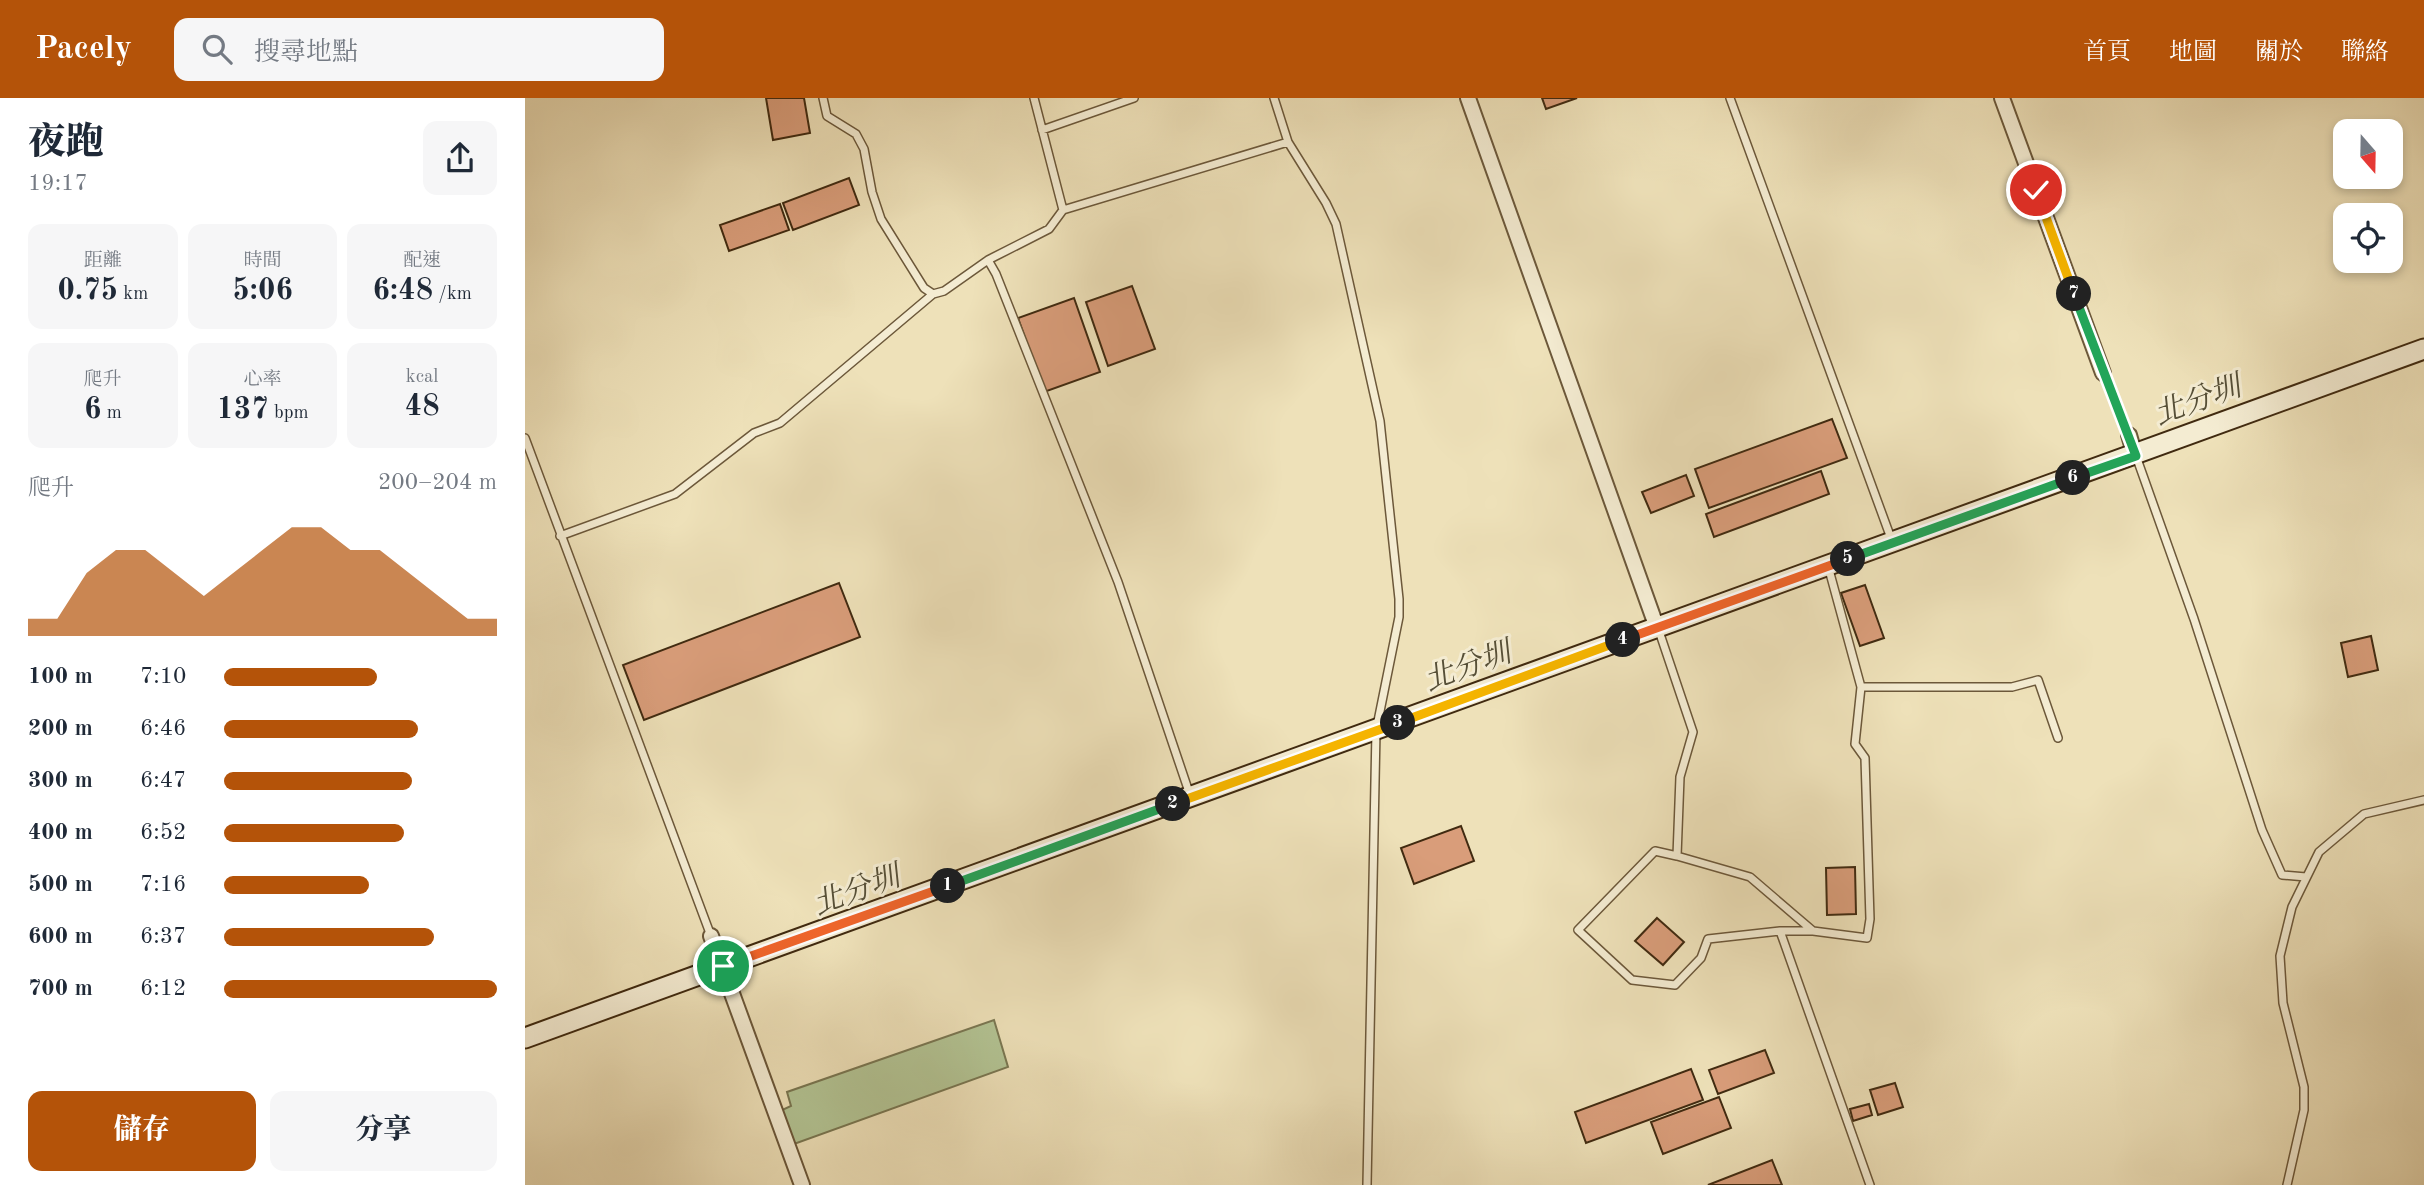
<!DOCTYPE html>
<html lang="zh-TW">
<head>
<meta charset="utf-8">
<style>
	body { margin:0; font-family:"Old Standard TT","Noto Serif TC",serif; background:#f6f6f7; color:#1f2937; height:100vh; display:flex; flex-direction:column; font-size:26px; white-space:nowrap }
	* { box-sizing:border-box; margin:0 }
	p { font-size:23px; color:#747a83 }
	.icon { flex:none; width:38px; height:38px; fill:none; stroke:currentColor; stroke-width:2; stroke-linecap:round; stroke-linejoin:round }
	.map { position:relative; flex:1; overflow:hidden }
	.drawer { display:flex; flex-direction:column; background:#fff; width:525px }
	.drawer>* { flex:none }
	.needle { width:46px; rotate:160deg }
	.tools { position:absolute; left:1808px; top:21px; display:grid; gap:14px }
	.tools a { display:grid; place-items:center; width:70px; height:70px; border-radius:14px; background:#fff; box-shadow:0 4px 10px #0003; font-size:35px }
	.pin { position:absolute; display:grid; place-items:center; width:60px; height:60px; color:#fff; margin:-30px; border:4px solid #fff; border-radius:50%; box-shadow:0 2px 7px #0007 }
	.km { position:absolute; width:35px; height:35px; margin:-18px; border-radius:50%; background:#222; color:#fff; font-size:19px; line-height:35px; text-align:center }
	.round { display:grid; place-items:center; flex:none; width:74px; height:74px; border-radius:14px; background:#f6f6f7 }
	.overview { display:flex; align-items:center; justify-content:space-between; height:119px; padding:0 28px }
	h1 { font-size:38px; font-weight:800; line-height:52px }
	.stats { display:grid; grid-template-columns:repeat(3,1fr); gap:10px; height:119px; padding:7px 28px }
	.stats div { display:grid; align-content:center; border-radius:14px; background:#f6f6f7; text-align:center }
	.stats b { font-size:30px; font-weight:800 }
	.stats small { font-size:19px; font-weight:400 }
	.stats p { font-size:19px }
	.chart { height:196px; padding:14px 28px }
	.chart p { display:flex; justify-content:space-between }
	.chart svg { width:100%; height:126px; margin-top:7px; fill:#b45309; opacity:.7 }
	.action { display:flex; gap:14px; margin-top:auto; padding:14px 28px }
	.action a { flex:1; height:80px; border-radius:14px; background:#b45309; color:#fff; font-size:28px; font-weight:800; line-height:80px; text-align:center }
	.action a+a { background:#f6f6f7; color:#1f2937 }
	ul { padding:0 28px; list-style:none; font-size:23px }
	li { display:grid; grid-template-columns:112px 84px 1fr; align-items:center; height:52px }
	li i { height:18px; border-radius:9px; background:#b45309 }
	header { display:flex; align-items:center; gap:42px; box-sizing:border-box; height:98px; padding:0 35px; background:#b45309; color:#fff }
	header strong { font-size:33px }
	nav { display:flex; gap:38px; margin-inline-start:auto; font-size:24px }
	.search { width:490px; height:63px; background:#f6f6f7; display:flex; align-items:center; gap:18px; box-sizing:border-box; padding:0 24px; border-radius:14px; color:#747a83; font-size:26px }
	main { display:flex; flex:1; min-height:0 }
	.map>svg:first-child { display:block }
	.green { fill:#b3c494; stroke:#7a7752; stroke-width:2 }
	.building { fill:#d99d7a; stroke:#402a10; stroke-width:2 }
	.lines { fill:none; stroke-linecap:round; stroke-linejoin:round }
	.lane-casing { stroke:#6c583a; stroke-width:10 }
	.street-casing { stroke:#6c583a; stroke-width:18 }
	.secondary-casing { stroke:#402a10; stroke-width:23 }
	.lane { stroke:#f4ecd2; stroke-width:7 }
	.street { stroke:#f4ecd2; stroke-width:14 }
	.secondary { stroke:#f4ecd2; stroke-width:19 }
	.split-1-casing { stroke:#fff; stroke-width:14 }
	.split-2-casing { stroke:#fff; stroke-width:14 }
	.split-3-casing { stroke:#fff; stroke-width:14 }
	.split-4-casing { stroke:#fff; stroke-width:14 }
	.split-5-casing { stroke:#fff; stroke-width:14 }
	.split-6-casing { stroke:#fff; stroke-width:14 }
	.split-7-casing { stroke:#fff; stroke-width:14 }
	.split-8-casing { stroke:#fff; stroke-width:14 }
	.split-1 { stroke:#f0652b; stroke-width:9 }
	.split-2 { stroke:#22a559; stroke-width:9 }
	.split-3 { stroke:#f5b400; stroke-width:9 }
	.split-4 { stroke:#f5b400; stroke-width:9 }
	.split-5 { stroke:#f0652b; stroke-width:9 }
	.split-6 { stroke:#22a559; stroke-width:9 }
	.split-7 { stroke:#22a559; stroke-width:9 }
	.split-8 { stroke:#f5b400; stroke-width:9 }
	.labels { text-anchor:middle; stroke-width:6; stroke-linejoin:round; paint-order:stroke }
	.water-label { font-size:30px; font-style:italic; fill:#564f37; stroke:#f4ecd2 }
</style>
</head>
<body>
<header>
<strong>Pacely</strong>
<div class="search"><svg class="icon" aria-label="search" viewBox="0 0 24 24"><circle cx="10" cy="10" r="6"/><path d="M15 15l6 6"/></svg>搜尋地點</div>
<nav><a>首頁</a><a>地圖</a><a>關於</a><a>聯絡</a></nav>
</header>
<main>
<section class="drawer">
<div class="overview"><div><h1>夜跑</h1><p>19:17</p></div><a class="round"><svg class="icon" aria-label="share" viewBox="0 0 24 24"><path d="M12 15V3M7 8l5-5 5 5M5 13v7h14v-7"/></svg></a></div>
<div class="stats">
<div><p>距離</p><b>0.75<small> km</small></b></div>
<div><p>時間</p><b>5:06</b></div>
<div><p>配速</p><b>6:48<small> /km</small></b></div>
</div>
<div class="stats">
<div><p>爬升</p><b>6<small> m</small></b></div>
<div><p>心率</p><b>137<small> bpm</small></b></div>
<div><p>kcal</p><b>48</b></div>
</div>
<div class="chart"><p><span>爬升</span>200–204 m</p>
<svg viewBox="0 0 160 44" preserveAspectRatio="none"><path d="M0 44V38L10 38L20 22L30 14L40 14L50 22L60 30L70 22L80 14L90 6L100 6L110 14L120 14L130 22L140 30L150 38L160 38V44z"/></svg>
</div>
<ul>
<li><b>100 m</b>7:10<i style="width:56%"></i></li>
<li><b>200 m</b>6:46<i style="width:71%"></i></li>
<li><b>300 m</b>6:47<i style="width:69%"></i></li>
<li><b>400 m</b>6:52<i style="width:66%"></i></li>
<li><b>500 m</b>7:16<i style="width:53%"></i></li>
<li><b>600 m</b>6:37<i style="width:77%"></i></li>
<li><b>700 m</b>6:12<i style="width:100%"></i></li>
</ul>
<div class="action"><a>儲存</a><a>分享</a></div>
</section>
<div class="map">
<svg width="1899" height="1087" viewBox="0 0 1899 1087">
	<rect width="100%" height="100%" fill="#eee1b9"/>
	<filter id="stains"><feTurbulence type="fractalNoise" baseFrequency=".00286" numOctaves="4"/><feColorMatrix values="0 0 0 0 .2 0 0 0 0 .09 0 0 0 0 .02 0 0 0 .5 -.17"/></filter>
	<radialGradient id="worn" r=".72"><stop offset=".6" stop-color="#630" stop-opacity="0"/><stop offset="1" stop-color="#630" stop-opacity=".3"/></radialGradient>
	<path class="green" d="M469,922L483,969L269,1046L255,1013L266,1008L262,994Z"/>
	<path class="building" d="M241,0H279L285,35L248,42Z
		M1017,0H1052L1021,11Z
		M324,80L334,107L268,132L258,105Z
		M255,106L264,132L204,153L195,127Z
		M607,188L630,251L583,268L561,204Z
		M549,200L575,274L519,294L493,220Z
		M1307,321L1322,360L1184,410L1170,371Z
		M1296,373L1304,396L1189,439L1181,416Z
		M1161,377L1169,398L1126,415L1117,394Z
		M314,485L335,539L119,622L98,567Z
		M1340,487L1359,540L1335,548L1316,495Z
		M1846,538L1853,572L1823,579L1816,545Z
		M936,728L949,763L889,786L876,750Z
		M1330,769L1331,816L1302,817L1301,770Z
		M1132,820L1159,844L1138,867L1110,843Z
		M1240,952L1249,975L1193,996L1184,972Z
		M1166,971L1178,1002L1061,1045L1050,1014Z
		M1370,985L1378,1009L1353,1017L1345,992Z
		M1194,999L1206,1030L1138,1056L1126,1024Z
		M1344,1006L1347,1017L1328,1023L1325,1011Z
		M1247,1062L1257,1087H1183Z"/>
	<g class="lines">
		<defs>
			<path id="lane" d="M298,0L302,18L331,36L339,51L347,94L356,121L399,190L408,196L419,193L463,162L471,176L593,484L665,697
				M509,0L538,112
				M749,0L763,44L801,105L811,126L855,323L874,501V519L851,633L842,1087
				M1205,0L1367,443
				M517,32L609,0
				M463,162L524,131L538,112L763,44
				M1578,276L1604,337
				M0,340L186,838
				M1611,358L1669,521L1737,732L1757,777L1781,779
				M35,438L150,396L229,335L255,325L408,196
				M1133,530L1168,634L1155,679L1152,758L1130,753L1053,832L1107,882L1150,887L1176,860L1183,841L1255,833L1345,1087
				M1336,589H1487L1513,582L1533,640
				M1152,758L1225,779L1288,833L1342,840L1345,821L1340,660L1330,646L1336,589L1303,468
				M1255,833H1288
				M1762,1087L1779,1012V989L1758,905L1755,858L1767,809L1794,754L1839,716L1899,702"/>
			<path id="street" d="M943,0L1132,530
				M1477,0L1578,275
				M1604,337L1610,358
				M186,838L277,1087"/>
			<path id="secondary" d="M0,940L1899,251"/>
		</defs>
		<use href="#lane" class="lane-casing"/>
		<use href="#street" class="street-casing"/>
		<use href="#secondary" class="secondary-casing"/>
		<use href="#lane" class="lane"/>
		<use href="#street" class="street"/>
		<use href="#secondary" class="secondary"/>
	</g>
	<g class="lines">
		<defs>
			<path id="split-1" d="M198,868L423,788"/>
			<path id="split-2" d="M423,788L648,706"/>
			<path id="split-3" d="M648,706L873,625"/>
			<path id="split-4" d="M873,625L1098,542"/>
			<path id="split-5" d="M1098,542L1323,461"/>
			<path id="split-6" d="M1323,461L1548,380"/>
			<path id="split-7" d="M1548,380L1611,358L1549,196"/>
			<path id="split-8" d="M1511,92L1549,196"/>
		</defs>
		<use href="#split-1" class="split-1-casing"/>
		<use href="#split-2" class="split-2-casing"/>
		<use href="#split-3" class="split-3-casing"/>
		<use href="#split-4" class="split-4-casing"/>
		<use href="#split-5" class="split-5-casing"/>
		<use href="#split-6" class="split-6-casing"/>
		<use href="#split-7" class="split-7-casing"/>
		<use href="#split-8" class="split-8-casing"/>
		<use href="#split-1" class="split-1"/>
		<use href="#split-2" class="split-2"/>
		<use href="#split-3" class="split-3"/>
		<use href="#split-4" class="split-4"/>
		<use href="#split-5" class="split-5"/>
		<use href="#split-6" class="split-6"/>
		<use href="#split-7" class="split-7"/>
		<use href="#split-8" class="split-8"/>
	</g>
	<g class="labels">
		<g class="water-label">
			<text transform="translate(1672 302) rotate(-20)" y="10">北分圳</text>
			<text transform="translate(942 568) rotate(-20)" y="10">北分圳</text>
			<text transform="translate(331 792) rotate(-20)" y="10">北分圳</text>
		</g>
	</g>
	<rect width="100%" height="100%" filter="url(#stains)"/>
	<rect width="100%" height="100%" fill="url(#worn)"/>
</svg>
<div class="tools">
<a><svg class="needle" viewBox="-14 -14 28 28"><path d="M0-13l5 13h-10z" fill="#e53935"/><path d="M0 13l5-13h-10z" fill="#747a83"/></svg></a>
<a><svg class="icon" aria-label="locate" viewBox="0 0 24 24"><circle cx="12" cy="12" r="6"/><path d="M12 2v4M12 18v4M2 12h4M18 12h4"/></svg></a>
</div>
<div class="pin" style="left:198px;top:868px;background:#1e9e55"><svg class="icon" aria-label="arrive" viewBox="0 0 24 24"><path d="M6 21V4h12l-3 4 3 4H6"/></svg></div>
<div class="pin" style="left:1511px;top:92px;background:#d93025"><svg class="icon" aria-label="check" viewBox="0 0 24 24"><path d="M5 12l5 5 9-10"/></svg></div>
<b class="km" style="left:423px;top:788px">1</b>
<b class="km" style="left:648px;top:706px">2</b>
<b class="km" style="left:873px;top:625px">3</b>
<b class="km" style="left:1098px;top:542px">4</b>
<b class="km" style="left:1323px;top:461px">5</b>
<b class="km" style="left:1548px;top:380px">6</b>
<b class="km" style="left:1549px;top:196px">7</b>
</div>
</main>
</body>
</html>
